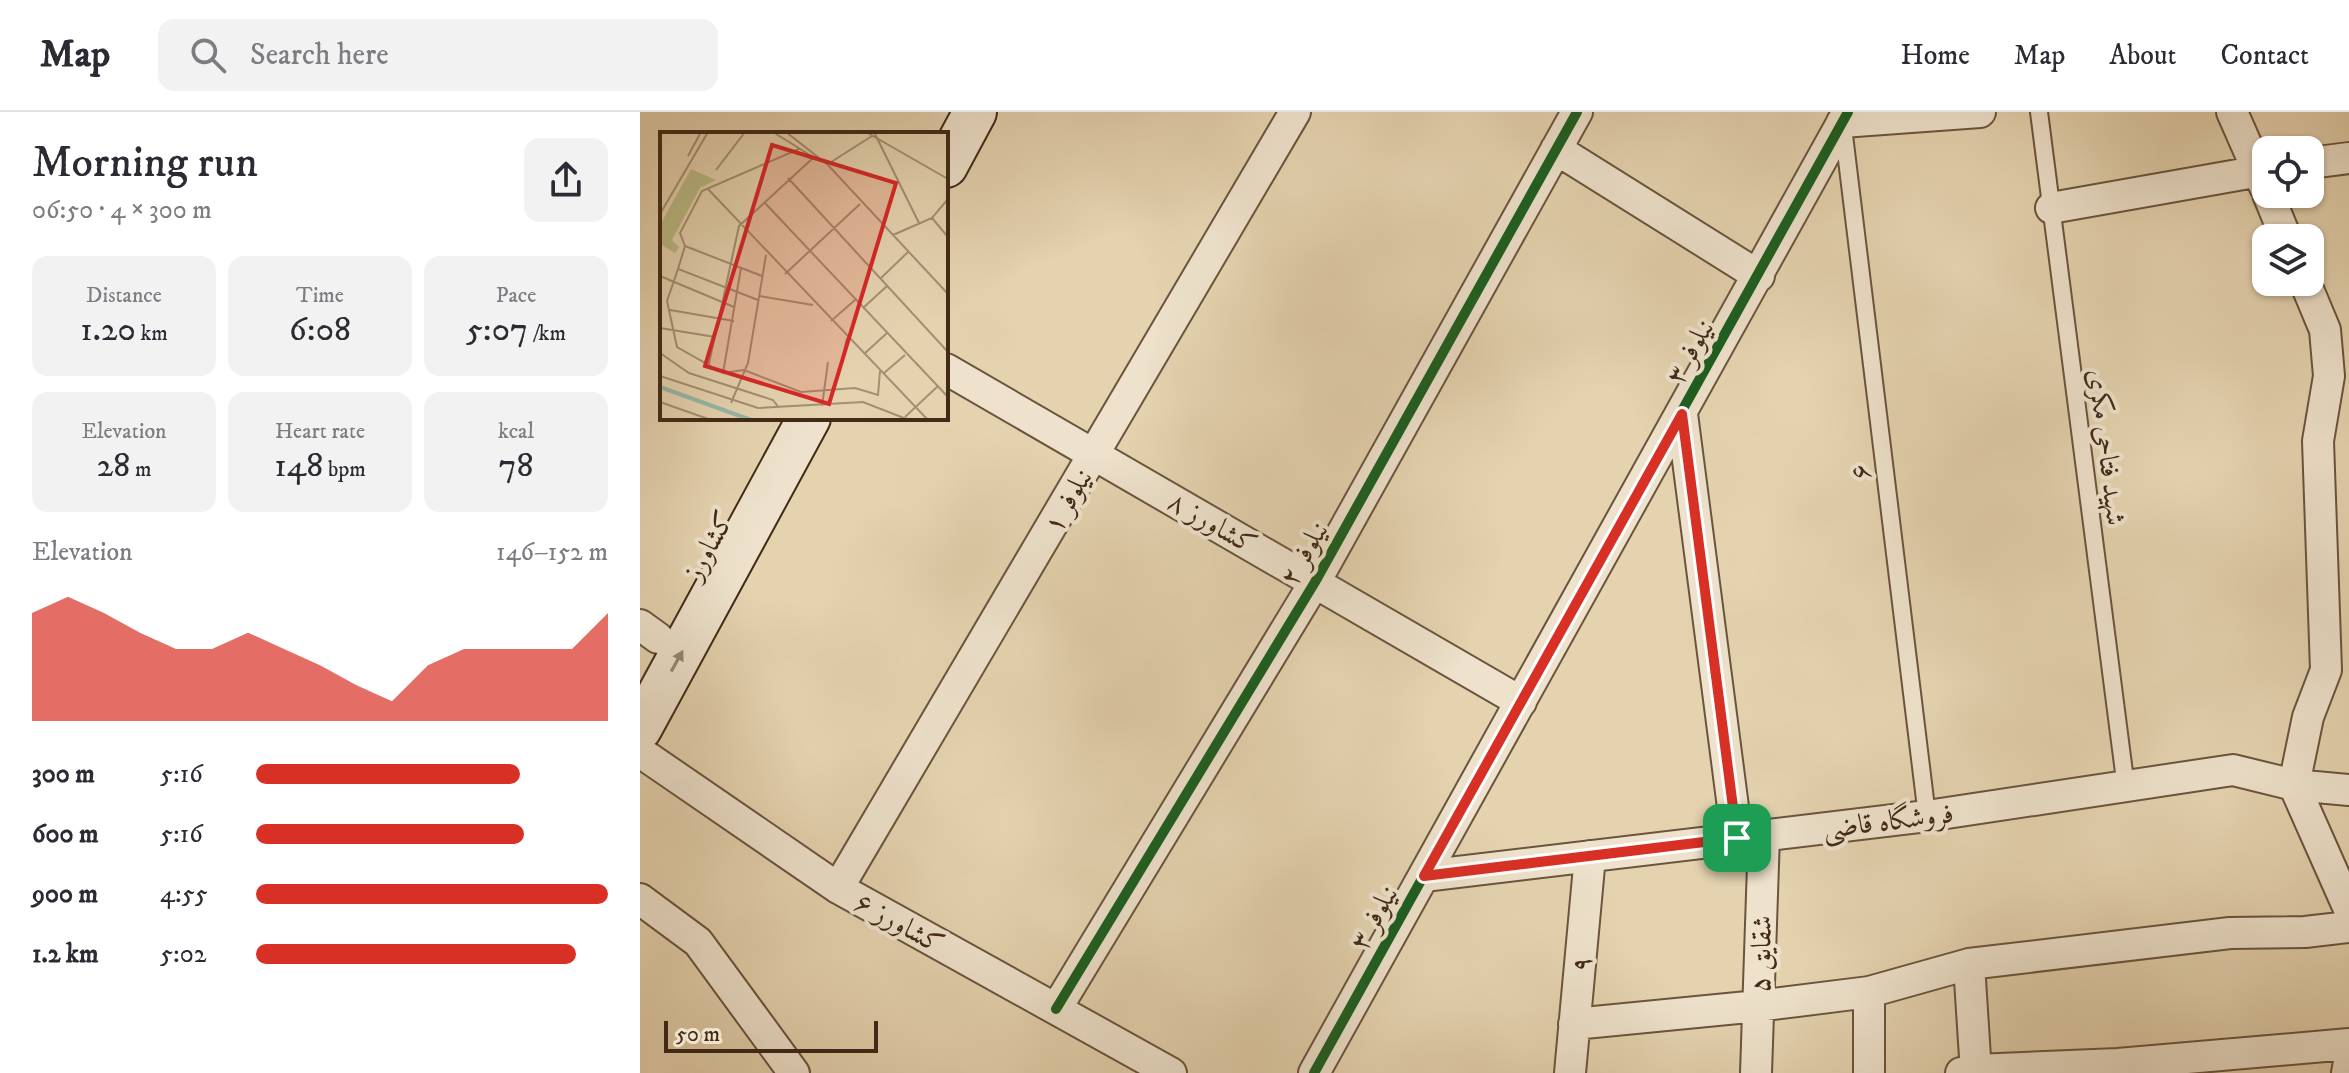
<!DOCTYPE html>
<html lang="en">
<head>
<meta charset="utf-8">
<style>
	body { margin:0; font-family:"IM FELL DW Pica",Amiri,serif; background:#f2f2f3; color:#2b2b33; height:100vh; display:flex; flex-direction:column; font-size:30px; white-space:nowrap }
	* { box-sizing:border-box; margin:0 }
	p { font-size:26px; color:#7c7c81 }
	.icon { flex:none; width:44px; height:44px; fill:none; stroke:currentColor; stroke-width:2; stroke-linecap:round; stroke-linejoin:round }
	.map { position:relative; flex:1; overflow:hidden }
	.drawer { display:flex; flex-direction:column; background:#fff; width:640px }
	.drawer>* { flex:none }
	.controls { position:absolute; left:1612px; top:24px; display:grid; gap:16px }
	.controls a { display:grid; place-items:center; width:72px; height:72px; border-radius:16px; background:#fff; box-shadow:0 2px 6px #0004; font-size:40px }
	.scale { position:absolute; left:24px; bottom:20px; width:214px; box-sizing:border-box; padding-left:8px; border:4px solid #422a17; border-top:0; font-size:22px; line-height:28px; white-space:nowrap; color:#422a17; -webkit-text-stroke:6px #eee2cc; paint-order:stroke }
	.pin { position:absolute; display:grid; place-items:center; width:68px; height:68px; color:#fff; margin:-34px; border-radius:16px; box-shadow:0 4px 12px #0006 }
	.round { display:grid; place-items:center; flex:none; width:84px; height:84px; border-radius:16px; background:#f2f2f3 }
	.summary { display:flex; align-items:center; justify-content:space-between; height:136px; padding:0 32px }
	h1 { font-size:44px; font-weight:600; line-height:60px }
	.metrics { display:grid; grid-template-columns:repeat(3,1fr); gap:12px; height:136px; padding:8px 32px }
	.metrics div { display:grid; align-content:center; border-radius:16px; background:#f2f2f3; text-align:center }
	.metrics b { font-size:34px; font-weight:600 }
	.metrics small { font-size:22px; font-weight:400 }
	.metrics p { font-size:22px }
	.chart { height:224px; padding:16px 32px }
	.chart p { display:flex; justify-content:space-between }
	.chart svg { width:100%; height:144px; margin-top:8px; fill:#d93025; opacity:.7 }
	ul { padding:0 32px; list-style:none; font-size:26px }
	li { display:grid; grid-template-columns:128px 96px 1fr; align-items:center; height:60px }
	li i { height:20px; border-radius:10px; background:#d93025 }
	header { display:flex; align-items:center; gap:48px; box-sizing:border-box; height:112px; padding:0 40px; background:#fff; border-bottom:2px solid #e1e1e2 }
	header strong { font-size:38px }
	nav { display:flex; gap:44px; margin-inline-start:auto; font-size:28px }
	.search { width:560px; height:72px; background:#f2f2f3; display:flex; align-items:center; gap:20px; box-sizing:border-box; padding:0 28px; border-radius:16px; color:#7c7c81; font-size:30px }
	main { display:flex; flex:1; min-height:0 }
	.map>svg:first-child { display:block }
	.lines { fill:none; stroke-linecap:round; stroke-linejoin:round }
	.lane-casing { stroke:#6b543d; stroke-width:20 }
	.street-casing { stroke:#6b543d; stroke-width:34 }
	.secondary-casing { stroke:#422a17; stroke-width:46 }
	.lane { stroke:#eee2cc; stroke-width:16 }
	.street { stroke:#eee2cc; stroke-width:30 }
	.secondary { stroke:#eee2cc; stroke-width:42 }
	.cycleway-casing { stroke:#eee2cc; stroke-width:15 }
	.cycleway { stroke:#1b5e20; stroke-width:10 }
	.oneway { fill:#988672 }
	.route-casing { stroke:#fff; stroke-width:16 }
	.route { stroke:#d93025; stroke-width:10 }
	.labels { text-anchor:middle; stroke-width:8; stroke-linejoin:round; paint-order:stroke }
	.street-label { font-size:28px; fill:#422a17; stroke:#eee2cc }
	.inset-river { fill:none; stroke:#96b8a9; stroke-width:4 }
	.inset-road { fill:none; stroke:#a48f73; stroke-width:2 }
	.view { fill:#d62828; fill-opacity:0.15; stroke:#d62828; stroke-width:4 }
	.inset-edge { fill:none; stroke:#422a17; stroke-width:4 }
</style>
</head>
<body>
<header>
<strong>Map</strong>
<div class="search"><svg class="icon" aria-label="search" viewBox="0 0 24 24"><circle cx="10" cy="10" r="6"/><path d="M15 15l6 6"/></svg>Search here</div>
<nav><a>Home</a><a>Map</a><a>About</a><a>Contact</a></nav>
</header>
<main>
<section class="drawer">
<div class="summary"><div><h1>Morning run</h1><p>06:50 · 4 × 300 m</p></div><a class="round"><svg class="icon" aria-label="share" viewBox="0 0 24 24"><path d="M12 15V3M7 8l5-5 5 5M5 13v7h14v-7"/></svg></a></div>
<div class="metrics">
<div><p>Distance</p><b>1.20<small> km</small></b></div>
<div><p>Time</p><b>6:08</b></div>
<div><p>Pace</p><b>5:07<small> /km</small></b></div>
</div>
<div class="metrics">
<div><p>Elevation</p><b>28<small> m</small></b></div>
<div><p>Heart rate</p><b>148<small> bpm</small></b></div>
<div><p>kcal</p><b>78</b></div>
</div>
<div class="chart"><p><span>Elevation</span>146–152 m</p>
<svg viewBox="0 0 160 44" preserveAspectRatio="none"><path d="M0 44V11L10 6L20 11L30 17L40 22L50 22L60 17L70 22L80 27L90 33L100 38L110 27L120 22L130 22L140 22L150 22L160 11V44z"/></svg>
</div>
<ul>
<li><b>300 m</b>5:16<i style="width:75%"></i></li>
<li><b>600 m</b>5:16<i style="width:76%"></i></li>
<li><b>900 m</b>4:55<i style="width:100%"></i></li>
<li><b>1.2 km</b>5:02<i style="width:91%"></i></li>
</ul>
</section>
<div class="map">
<svg width="1709" height="961" viewBox="0 0 1709 961">
	<rect width="100%" height="100%" fill="#e5d3b0"/>
	<filter id="stains"><feTurbulence type="fractalNoise" baseFrequency=".0025" numOctaves="4"/><feColorMatrix values="0 0 0 0 .2 0 0 0 0 .09 0 0 0 0 .02 0 0 0 .5 -.17"/></filter>
	<radialGradient id="worn" r=".72"><stop offset=".6" stop-color="#630" stop-opacity="0"/><stop offset="1" stop-color="#630" stop-opacity=".3"/></radialGradient>
	<g class="lines">
		<defs>
			<path id="lane" d="M1399,0L1486,676
				M1203,15L1287,704"/>
			<path id="street" d="M1592,0L1625,75
				M1202,10L1340,0
				M916,37L1119,164
				M1670,51L1709,46
				M1628,82L1646,126
				M1411,96L1626,58
				M1665,170L1685,218L1689,264L1678,329L1686,558L1668,605L1654,673L1709,797
				M306,257L881,590
				M1042,302L1097,726
				M0,513L18,526
				M0,640L198,776L531,961
				M784,764L1287,704L1593,658L1654,673L1709,678
				M198,776L655,0
				M0,787L58,830L154,961
				M1329,852L1336,961
				M1229,880V961
				M416,897L675,470L937,0
				M934,912L1118,894L1229,880L1329,852L1590,821L1665,820L1709,815
				M674,961L1208,0
				M930,961L950,744
				M1116,961L1124,723
				M1321,961L1336,958L1478,952L1709,932
				M1707,961L1709,950"/>
			<path id="secondary" d="M306,54L335,0
				M0,617L169,306"/>
		</defs>
		<use href="#lane" class="lane-casing"/>
		<use href="#street" class="street-casing"/>
		<use href="#secondary" class="secondary-casing"/>
		<use href="#lane" class="lane"/>
		<use href="#street" class="street"/>
		<use href="#secondary" class="secondary"/>
		<defs>
			<path id="cycleway" d="M416,897L675,470L937,0
				M674,961L1208,0"/>
		</defs>
		<use href="#cycleway" class="cycleway-casing"/>
		<use href="#cycleway" class="cycleway"/>
	</g>
	<defs><path id="oneway-solid" d="M-6-.8H1V-3.2L6.5 0L1 3.2V.8H-6Z" transform="scale(2)"/></defs>
	<use class="oneway" href="#oneway-solid" transform="translate(37 549) rotate(-61)"/>
	<g class="lines">
		<defs>
			<path id="route" d="M1042,302L1097,726L784,764Z"/>
		</defs>
		<use href="#route" class="route-casing"/>
		<use href="#route" class="route"/>
	</g>
	<g class="labels">
		<g class="street-label">
			<text transform="translate(1049 239) rotate(-61)" y="10">نیلوفر ۳</text>
			<text transform="translate(1468 335) rotate(83)" y="10">شهید فتاحی مکری</text>
			<text transform="translate(1219 360) rotate(-97)" y="10">۶</text>
			<text transform="translate(427 388) rotate(-60)" y="10">نیلوفر ۱</text>
			<text transform="translate(573 410) rotate(30)" y="10">کشاورز ۸</text>
			<text transform="translate(68 433) rotate(-61)" y="10">کشاورز</text>
			<text transform="translate(663 441) rotate(-60)" y="10">نیلوفر ۲</text>
			<text transform="translate(1248 708) rotate(-7)" y="10">فروشگاه قاضی</text>
			<text transform="translate(733 805) rotate(-61)" y="10">نیلوفر ۳</text>
			<text transform="translate(260 810) rotate(29)" y="10">کشاورز ۶</text>
			<text transform="translate(1120 842) rotate(-88)" y="10">شقایق ۵</text>
			<text transform="translate(940 852) rotate(-85)" y="10">۹</text>
		</g>
	</g>
	<g transform="translate(20 20)">
		<rect width="288" height="288" fill="#e5d3b0"/>
		<path d="M31,37L56,48L40,56L12,108L19,115L15,121L0,112V93Z" fill="#bbba86"/>
		<path class="inset-river" d="M0,255L91,288"/>
		<path class="inset-road" d="M113,0L153,25M126,0L168,33L288,162M206,0L288,47M214,0L259,91M28,24L41,0M168,32L212,4M56,38L85,0M128,46L288,220M47,56L268,288M104,70L288,265M0,82L48,0M272,86L288,105M233,103L272,86L288,67M25,114L20,101L42,59L139,17M25,114L18,137L98,168M25,114L102,144M125,142L200,72M0,144L74,175M220,147L248,120M99,164L153,173M7,169L17,215L63,241L84,238L141,260L195,256L218,263L220,239M7,169L18,137M203,176L227,154M10,178L74,189M171,189L195,168M0,196L55,205M0,221L29,241L113,268L119,276M204,222L227,201M181,232L187,206M48,236L79,94L153,26M63,241L81,136M224,241L245,223M0,244L98,276L203,270L249,288M0,270L51,288M71,271L88,231L106,123M162,274L168,230M245,285L278,254"/>
		<path class="view" d="M112,13L236,51L169,272L45,234Z"/>
		<rect width="288" height="288" class="inset-edge"/>
	</g>
	<rect width="100%" height="100%" filter="url(#stains)"/>
	<rect width="100%" height="100%" fill="url(#worn)"/>
</svg>
<div class="controls">
<a><svg class="icon" aria-label="locate" viewBox="0 0 24 24"><circle cx="12" cy="12" r="6"/><path d="M12 2v4M12 18v4M2 12h4M18 12h4"/></svg></a>
<a><svg class="icon" aria-label="layers" viewBox="0 0 24 24"><path d="M12 4l9 5-9 5-9-5zM3 14l9 5 9-5"/></svg></a>
</div>
<div class="scale">50 m</div>
<div class="pin" style="left:1097px;top:726px;background:#1e9e55"><svg class="icon" aria-label="arrive" viewBox="0 0 24 24"><path d="M6 21V4h12l-3 4 3 4H6"/></svg></div>
</div>
</main>
</body>
</html>
